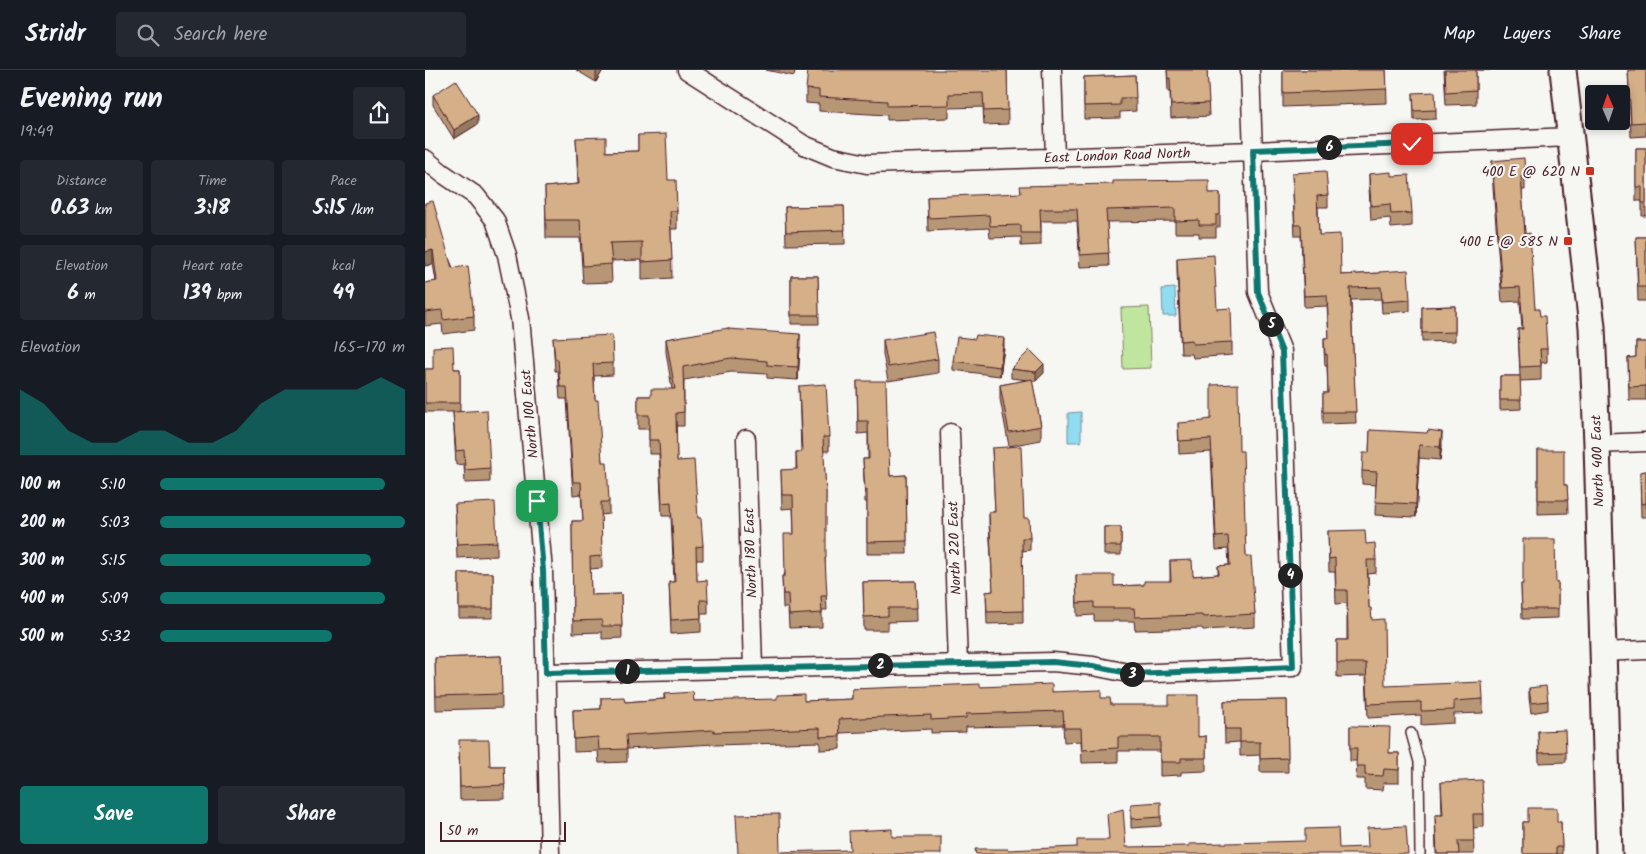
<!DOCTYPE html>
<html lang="en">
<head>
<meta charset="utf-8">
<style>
	body { margin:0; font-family:Kalam,sans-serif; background:#242831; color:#f1f3f6; height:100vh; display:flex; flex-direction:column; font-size:19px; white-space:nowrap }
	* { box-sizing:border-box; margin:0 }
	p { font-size:16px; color:#9ea1a6 }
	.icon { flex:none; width:28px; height:28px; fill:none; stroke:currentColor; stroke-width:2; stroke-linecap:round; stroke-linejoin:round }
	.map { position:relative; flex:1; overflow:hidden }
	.side { display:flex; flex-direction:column; background:#171b24; width:425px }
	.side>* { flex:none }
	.needle { width:32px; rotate:358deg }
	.tools { position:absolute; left:1160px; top:15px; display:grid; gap:10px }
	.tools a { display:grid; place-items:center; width:45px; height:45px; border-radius:5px; background:#171b24; box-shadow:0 2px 8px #0003; font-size:25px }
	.scale { position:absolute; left:15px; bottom:12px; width:126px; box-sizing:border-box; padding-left:5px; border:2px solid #4a1f2b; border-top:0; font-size:14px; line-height:18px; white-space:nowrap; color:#4a1f2b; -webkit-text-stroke:4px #f6f6f2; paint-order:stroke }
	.pin { position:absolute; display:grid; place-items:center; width:42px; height:42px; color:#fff; margin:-21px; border-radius:10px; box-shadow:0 2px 8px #0006 }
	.km { position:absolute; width:25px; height:25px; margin:-12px; border-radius:50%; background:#222; color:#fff; font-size:14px; line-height:25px; text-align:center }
	.round { display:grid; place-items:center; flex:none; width:52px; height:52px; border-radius:5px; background:#242831 }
	.overview { display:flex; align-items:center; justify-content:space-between; height:85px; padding:0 20px }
	h1 { font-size:28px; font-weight:800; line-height:38px }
	.figures { display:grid; grid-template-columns:repeat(3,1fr); gap:8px; height:85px; padding:5px 20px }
	.figures div { display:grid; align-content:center; border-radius:5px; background:#242831; text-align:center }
	.figures b { font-size:21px; font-weight:800 }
	.figures small { font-size:14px; font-weight:400 }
	.figures p { font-size:14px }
	.chart { height:140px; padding:10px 20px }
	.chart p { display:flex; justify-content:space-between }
	.chart svg { width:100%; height:90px; margin-top:5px; fill:#0f766e; opacity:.7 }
	.primary-button { display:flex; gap:10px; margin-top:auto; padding:10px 20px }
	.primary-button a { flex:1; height:58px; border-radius:5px; background:#0f766e; color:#fff; font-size:20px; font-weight:800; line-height:58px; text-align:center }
	.primary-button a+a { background:#242831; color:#f1f3f6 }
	ul { padding:0 20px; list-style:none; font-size:16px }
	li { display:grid; grid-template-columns:80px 60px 1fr; align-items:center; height:38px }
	li i { height:12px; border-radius:6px; background:#0f766e }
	header { display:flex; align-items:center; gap:30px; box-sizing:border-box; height:70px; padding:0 25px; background:#171b24; border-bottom:1px solid #363941 }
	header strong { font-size:24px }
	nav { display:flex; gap:28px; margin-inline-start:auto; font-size:18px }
	.search { width:350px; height:45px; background:#242831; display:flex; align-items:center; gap:12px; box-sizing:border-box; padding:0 18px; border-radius:5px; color:#9ea1a6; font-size:19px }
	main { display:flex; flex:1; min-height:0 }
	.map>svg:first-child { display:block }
	.green { fill:#c0e59f; stroke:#858265 }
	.water { fill:#90dcf0; stroke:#7490a1 }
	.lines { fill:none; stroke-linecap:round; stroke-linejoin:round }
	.lane-casing { stroke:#4a1f2b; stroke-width:12 }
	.street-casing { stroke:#4a1f2b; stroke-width:21 }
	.secondary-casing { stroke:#4a1f2b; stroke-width:29 }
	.lane { stroke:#f6f6f2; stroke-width:9 }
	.street { stroke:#f6f6f2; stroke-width:18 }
	.secondary { stroke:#f6f6f2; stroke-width:25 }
	.wall { fill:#b79674; stroke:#4a1f2b }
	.shaded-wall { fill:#957a5e; stroke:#4a1f2b }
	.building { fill:#d5af87; stroke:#4a1f2b }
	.route-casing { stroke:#fff; stroke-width:10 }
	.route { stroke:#0f766e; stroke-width:6 }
	.poi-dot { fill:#c8321e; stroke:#f6f6f2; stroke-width:2 }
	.labels { text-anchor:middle; stroke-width:4; stroke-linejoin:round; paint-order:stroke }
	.street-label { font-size:14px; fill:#4a1f2b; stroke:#f6f6f2 }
	.poi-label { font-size:14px; fill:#4a1f2b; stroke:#f6f6f2; text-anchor:end }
</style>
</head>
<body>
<header>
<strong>Stridr</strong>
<div class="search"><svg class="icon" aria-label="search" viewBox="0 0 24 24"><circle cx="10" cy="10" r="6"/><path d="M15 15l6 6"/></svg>Search here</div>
<nav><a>Map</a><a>Layers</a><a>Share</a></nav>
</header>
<main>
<section class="side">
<div class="overview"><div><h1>Evening run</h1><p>19:49</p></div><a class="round"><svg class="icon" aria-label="share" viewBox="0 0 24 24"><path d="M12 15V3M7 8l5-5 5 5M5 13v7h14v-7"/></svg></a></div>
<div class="figures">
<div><p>Distance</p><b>0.63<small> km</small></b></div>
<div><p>Time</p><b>3:18</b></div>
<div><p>Pace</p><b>5:15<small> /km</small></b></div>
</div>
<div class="figures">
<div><p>Elevation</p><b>6<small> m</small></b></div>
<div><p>Heart rate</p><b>139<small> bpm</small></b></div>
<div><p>kcal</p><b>49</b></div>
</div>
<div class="chart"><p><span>Elevation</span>165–170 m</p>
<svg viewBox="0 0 160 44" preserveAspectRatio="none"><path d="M0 44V12L10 19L20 32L30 38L40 38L50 32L60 32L70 38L80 38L90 32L100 19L110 12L120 12L130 12L140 12L150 6L160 12V44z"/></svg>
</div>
<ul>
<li><b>100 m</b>5:10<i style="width:92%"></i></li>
<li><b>200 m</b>5:03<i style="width:100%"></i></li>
<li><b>300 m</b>5:15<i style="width:86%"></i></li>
<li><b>400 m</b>5:09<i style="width:92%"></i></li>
<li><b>500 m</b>5:32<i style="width:70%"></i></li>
</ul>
<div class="primary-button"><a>Save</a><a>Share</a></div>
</section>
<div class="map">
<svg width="1221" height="784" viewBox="0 0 1221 784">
	<rect width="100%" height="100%" fill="#f6f6f2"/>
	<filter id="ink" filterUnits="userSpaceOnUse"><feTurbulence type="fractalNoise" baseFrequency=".02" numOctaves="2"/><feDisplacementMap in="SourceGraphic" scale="10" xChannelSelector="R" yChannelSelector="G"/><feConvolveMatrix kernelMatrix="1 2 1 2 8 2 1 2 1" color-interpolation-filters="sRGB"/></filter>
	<g filter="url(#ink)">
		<path class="green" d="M724,237L726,298L698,299L696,238Z"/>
		<path class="water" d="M750,218L751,246H738L737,219Z
			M656,342V372H643V343Z"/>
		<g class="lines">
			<defs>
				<path id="lane" d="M986,663L994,692L995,784"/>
				<path id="street" d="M262,0L379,75L408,87L442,94L828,81L1146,67
					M627,0L630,87
					M0,89L17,103L51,126L70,150L82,185L95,248L118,501L125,784
					M525,363L533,594
					M321,369L328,598
					M1172,374L1221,372
					M1177,582L1221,580
					M121,603L628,592L668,596L708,604L868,597L857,281L833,222L825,0"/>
				<path id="secondary" d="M1138,0L1167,257L1172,374L1184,784"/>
			</defs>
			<use href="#lane" class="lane-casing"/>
			<use href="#street" class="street-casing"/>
			<use href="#secondary" class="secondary-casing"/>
			<use href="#lane" class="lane"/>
			<use href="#street" class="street"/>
			<use href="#secondary" class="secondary"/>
		</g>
		<path class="wall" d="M151,0H178L171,12Z
			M341,0H370L369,6Z
			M582,0L583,54L559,55L558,37L524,38V48L462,50V45L394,41V34L381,33V19Z
			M742,0H782L784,46L746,48L745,22H743Z
			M858,0H961L962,33L858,37Z
			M1019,0H1065H1051V34L1021,35Z
			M1203,0H1221V66L1206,67Z
			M710,5L711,41L695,42V48L659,49V7Z
			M988,23L1011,40V49L989,50Z
			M8,25L53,54L29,69L8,35Z
			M213,65L243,110L252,141V159H246L247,208L217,210V190L186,191L187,212L158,213L155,168H121L120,117L153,114L151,68L181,82L213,81Z
			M1211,78H1221V146H1217V131H1211Z
			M1067,91L1100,106V120H1097L1100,164L1110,239L1115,246L1122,279V292L1116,293V310L1095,311L1096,339L1075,340V306H1095L1093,259H1097L1095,231L1077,232L1067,104Z
			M867,103L903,125V137H893L894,165L916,205L955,203L985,230V241L957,243L956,229L926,230L931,353L898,354V323H903L902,296H900L899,279V268H904L902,236L879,237L876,166H870Z
			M944,104L966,106L987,143V156L966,158L965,148L946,150L944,118Z
			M795,123V157H791V167H774V163H750V151L682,152L684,196L655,197L652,151H616V175L596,176V167L565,168L564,158L503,161L502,127Z
			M0,133L49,246V260L18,264L17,254L0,256V213L11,211L8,194L0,196Z
			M419,136L420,174L361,175L360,137Z
			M1211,167H1221V231H1213Z
			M752,188L792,239L807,272V285L768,288L767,284H756L752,201Z
			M366,206H393L394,254H366Z
			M1030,236V271L997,272V237Z
			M303,259L375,277L373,310L342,308V304L306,302L259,310V356H251L252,391L273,448L278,476V490H271L272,511L283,530V544H276V562L246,564L244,512H249L246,446H237L234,384H224V359H213V326H226L247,319L241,282V269Z
			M128,268L188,293V305L169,306L170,330L177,392L184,432V444L176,445L177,498L165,499L166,525L196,524L197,568L177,569V562L148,563L147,451H158L156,424L148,425L142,329H135L133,301H130Z
			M550,269L579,278L575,306L528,300V291Z
			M458,270L513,289V303L463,311L458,284Z
			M1211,272H1221V330H1204L1203,288L1211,287Z
			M0,299H35V341L65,398V412L40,413L39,394L31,395L28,342H0Z
			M586,299L619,303L611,311H607L616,356V370L584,376L575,329V315L603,310L586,308Z
			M432,311L463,382L465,406L481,405L482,484H442V432H440L438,389H443V363L433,364Z
			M374,316L404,367V381H398L401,423L400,502L402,540H397V557L364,558L363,538H358L357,506H359L369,464L368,438L357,439L356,400H371V382H376Z
			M753,353L814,381L821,487L830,544V557L778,560L777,558L710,560L709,551H669V545L652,546L651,505L689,516L719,515L745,511V491L768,506L793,504V496L804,495L803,479L791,480L786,382L754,384Z
			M945,360L1017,375L1015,390L994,388L991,447L950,445L951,415L937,414V401L944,383Z
			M567,378L599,448L605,468V480L597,481L598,553L562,554L561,522L568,521L564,454V442H570Z
			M1113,380L1139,415H1142L1143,443L1113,444Z
			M1221,401V447H1216L1215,402Z
			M30,434L72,472V486L32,488Z
			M679,457H696V485H679Z
			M903,461L941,474L951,490V503L943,504L944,538L960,616L1058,629V643L1029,644V653L996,655V645L943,648L941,606L912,607V570H922V533L911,534L910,502H904Z
			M34,503H68V548H34Z
			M491,511L492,551L463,552V560H439L438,512Z
			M1133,513V548L1097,549L1096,514Z
			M76,586L77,638L11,640L10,588Z
			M555,617L627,622L676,628L686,635L773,667L781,666V701L756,702V705L735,706V681H693V692L657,693L656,671L639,672L638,655L541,657V662L506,663V659L415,663V679L395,680V672L289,675V674L202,679V692L174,693L173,681L149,682L148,640L176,639V628L200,632L239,629V624L269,631H379L427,629V619Z
			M1104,618L1123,631V640L1106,643L1104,628Z
			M862,630L863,702H835V685L815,686V672L800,673L799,631Z
			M925,656L965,683H974V713H959L958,720L940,719V709H931L932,691H925Z
			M1113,661L1141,682V692L1114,693Z
			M34,684L65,696H79L80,729L35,730Z
			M1016,712L1059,744V757L1048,758L1049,784H1011L1010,745H1017Z
			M706,734L736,747V756L706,758Z
			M1098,752H1136L1137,784H1098Z"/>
		<path class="shaded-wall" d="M171,0H178L171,12Z
			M53,45V54L29,69V60Z
			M8,180V194L0,196V182Z
			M375,264V277L373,310V297Z
			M579,268V278L575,306V297Z
			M619,294V303L611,311V302Z
			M1017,362V375L1015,390V377Z
			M994,375V388L991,447V434Z"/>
		<path class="building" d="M383,0H582L583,40L559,41L558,23L524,24V35L462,36V31L394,27V20L381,19Z
			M742,0H782L784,33L746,35L745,8L743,9Z
			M858,0H961L962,19L858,23Z
			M1020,0H1051V20L1021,22Z
			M1203,0H1221V52L1206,53Z
			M710,5L711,28H695V35L659,36V7Z
			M31,10L53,45L29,60L8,25Z
			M1010,22L1011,40L989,41L988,23Z
			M241,64L243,110H251L252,141H245L247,190L217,192V172L185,173L187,194L158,196L155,150H121L120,117L154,114L151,68L181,67V82L213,81V65Z
			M1211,78H1221V133H1217V117H1211Z
			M1099,88L1100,106H1096L1100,164L1105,163L1110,239H1114L1115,246H1120L1122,279H1115L1116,296L1095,297L1093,259H1098L1095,217L1077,218L1067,91Z
			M901,101L903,125L892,126L894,165L915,164L916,205L955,203L954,202L983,200L985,230L957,232L956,217L925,218L931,342H898V323H903L902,284L900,285L899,268H904L902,225L879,226L876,155H870L867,103Z
			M966,102V106L984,105L987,143L966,144L965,134L946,136L944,104Z
			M784,110V123H795V145H791V155H774V150L750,151V138L681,140L684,183L655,185L652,139H615L616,163H596V155L565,156L564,145L503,148L502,127L596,123L595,116L688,114V111Z
			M8,131L27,198L43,196L49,246L18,250L17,240L0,242V213L12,211L8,180L0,182V133Z
			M419,136L420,160L361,162L360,137Z
			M1211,167H1221V217H1213Z
			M789,185L792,239L806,238L807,272L768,274L767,270L756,271L752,188Z
			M366,206H393L394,245H366Z
			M1030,236V262L997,263V237Z
			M303,258V259L375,264L373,297L342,295V291L306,288L258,297L259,342L251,343L252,391L269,390L273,448H276L278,476L271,477L272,511L282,510L283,530H275L276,548L246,550L244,512H250L246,432L237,433L234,370H224V345H213V326H226V319H250L241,269Z
			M508,262L513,289L463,297L458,270Z
			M187,265L188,293L168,294L170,330H173L177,392H182L184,432H176L177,486L165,487L166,525L196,524L197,556H177V550L148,551L147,451H158L156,412H148L142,317H135L133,289H130L128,268Z
			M551,265L579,268L575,297L528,291L532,267L550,269Z
			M1211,272H1221V316L1204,317L1203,288L1211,287Z
			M28,276L29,299H35V333H0V299H8V277Z
			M605,280L619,294L611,302L586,299Z
			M1075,306H1095L1096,330H1075Z
			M607,309L616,356L584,362L575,315Z
			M432,311H461L463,382H464L465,406L481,405L482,471L442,472V420H440L438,389H444L443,351H433Z
			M401,314L404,367H398L401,423V488H400L402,526H396L397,543L364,545L363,524H358L357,506H360L359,464H369L368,425H357L356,400L372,399L371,382H377L374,316Z
			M813,314L814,381H818L821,487H826L830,544L778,547L777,545L710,547L709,538H669V532L652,533L651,505H689V516L719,515V511H746L745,491L767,490L768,506L794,504L793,496L805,495L803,466L791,467L786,369L754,371L753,353L779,351V350L786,349V315Z
			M62,340L65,398L40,400L39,380L31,381L28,342Z
			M945,360L1002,363L1003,360L1017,362L1015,377L994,375L991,434L950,432L952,402L937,401L938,383H944Z
			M596,376L599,448H604L605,468H597L598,541L562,542L561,522L568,521L564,442H570L567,378Z
			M1113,380H1139V415H1142L1143,430H1113Z
			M1221,401V433L1216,434L1215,402Z
			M70,432L72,472L32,474L30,434Z
			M679,457H696V476H679Z
			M940,460L941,474L950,473L951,490H942L944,538H946L947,550L959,549L960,616L1057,612L1058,629L1029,631V640L996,641V632L943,634L941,593H912V570H923L922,520H911L910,488L904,489L903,461Z
			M1098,469H1130L1131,513H1133V539H1097L1096,514H1098Z
			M34,503H68V539H34Z
			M491,511L492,538H463V546L439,547L438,512Z
			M76,586L77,624L11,626L10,588Z
			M555,614V617L627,614V622L676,620V628H685L686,635H744V625H773V667L781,666V688H756V692H735V667H693V678L657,680L656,658H639L638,641L541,644V648L506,650V645L414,649L415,666L395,667V658L289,662V660L201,665L202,679L174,680L173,667L149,669L148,640L176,639V628L199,627L200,632L240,629L239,624L268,622L269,631L352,629V625L379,624V631L427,629V619Z
			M1121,616L1123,631L1106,633L1104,618Z
			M862,630L863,688L835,689V672H815V659H800L799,631Z
			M925,656L965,657L964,683H974V700L959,699L958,706L940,705V696H931L932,678H925Z
			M1140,660L1141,682L1114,683L1113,661Z
			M34,670H64L65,696H79L80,715L35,717Z
			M1057,710L1059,744H1048L1049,771H1033L1034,784H1012L1010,745H1018L1016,712Z
			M736,732V747L706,749V734Z
			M1103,738H1132V752H1136L1137,777H1131V784H1098V752H1103Z
			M698,739L701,777L764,776V774L880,771V759L913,758L914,778L943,777L942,758L981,756L983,784H551L550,779H583V780L652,777V770H684L682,744Z
			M354,744L355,782L425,780L424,761L467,759V767H516V784H313L311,745Z"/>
	</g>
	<g class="lines" filter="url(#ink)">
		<defs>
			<path id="route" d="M112,431L118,500L121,603L628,592L668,596L708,604L868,597L857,282L833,222L828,80L987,74"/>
		</defs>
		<use href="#route" class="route-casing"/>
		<use href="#route" class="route"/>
	</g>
	<g class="poi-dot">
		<rect x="1160" y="96" width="10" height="10" rx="2.5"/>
		<rect x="1138" y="166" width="10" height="10" rx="2.5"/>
	</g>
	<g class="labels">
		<g class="street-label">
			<text transform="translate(692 85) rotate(-2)" y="5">East London Road North</text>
			<text transform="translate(104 344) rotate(-95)" y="5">North 100 East</text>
			<text transform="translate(1172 391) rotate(-92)" y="5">North 400 East</text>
			<text transform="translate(529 478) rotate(-92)" y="5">North 220 East</text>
			<text transform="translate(325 483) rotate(-92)" y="5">North 180 East</text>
		</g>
		<g class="poi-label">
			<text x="1155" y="106">400 E @ 620 N</text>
			<text x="1133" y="176">400 E @ 585 N</text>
		</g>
	</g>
</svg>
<div class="tools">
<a><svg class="needle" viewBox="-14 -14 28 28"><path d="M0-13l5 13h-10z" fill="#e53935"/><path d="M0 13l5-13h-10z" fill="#9ea1a6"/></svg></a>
</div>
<div class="scale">50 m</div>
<div class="pin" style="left:112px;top:431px;background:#1e9e55"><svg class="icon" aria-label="arrive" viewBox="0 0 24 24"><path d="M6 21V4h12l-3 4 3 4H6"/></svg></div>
<div class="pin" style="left:987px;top:74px;background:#d93025"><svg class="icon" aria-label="check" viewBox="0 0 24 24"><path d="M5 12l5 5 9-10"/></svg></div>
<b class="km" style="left:202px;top:601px">1</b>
<b class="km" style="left:455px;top:595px">2</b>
<b class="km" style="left:707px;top:604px">3</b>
<b class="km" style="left:865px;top:505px">4</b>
<b class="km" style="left:846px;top:254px">5</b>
<b class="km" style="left:904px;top:77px">6</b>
</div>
</main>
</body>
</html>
